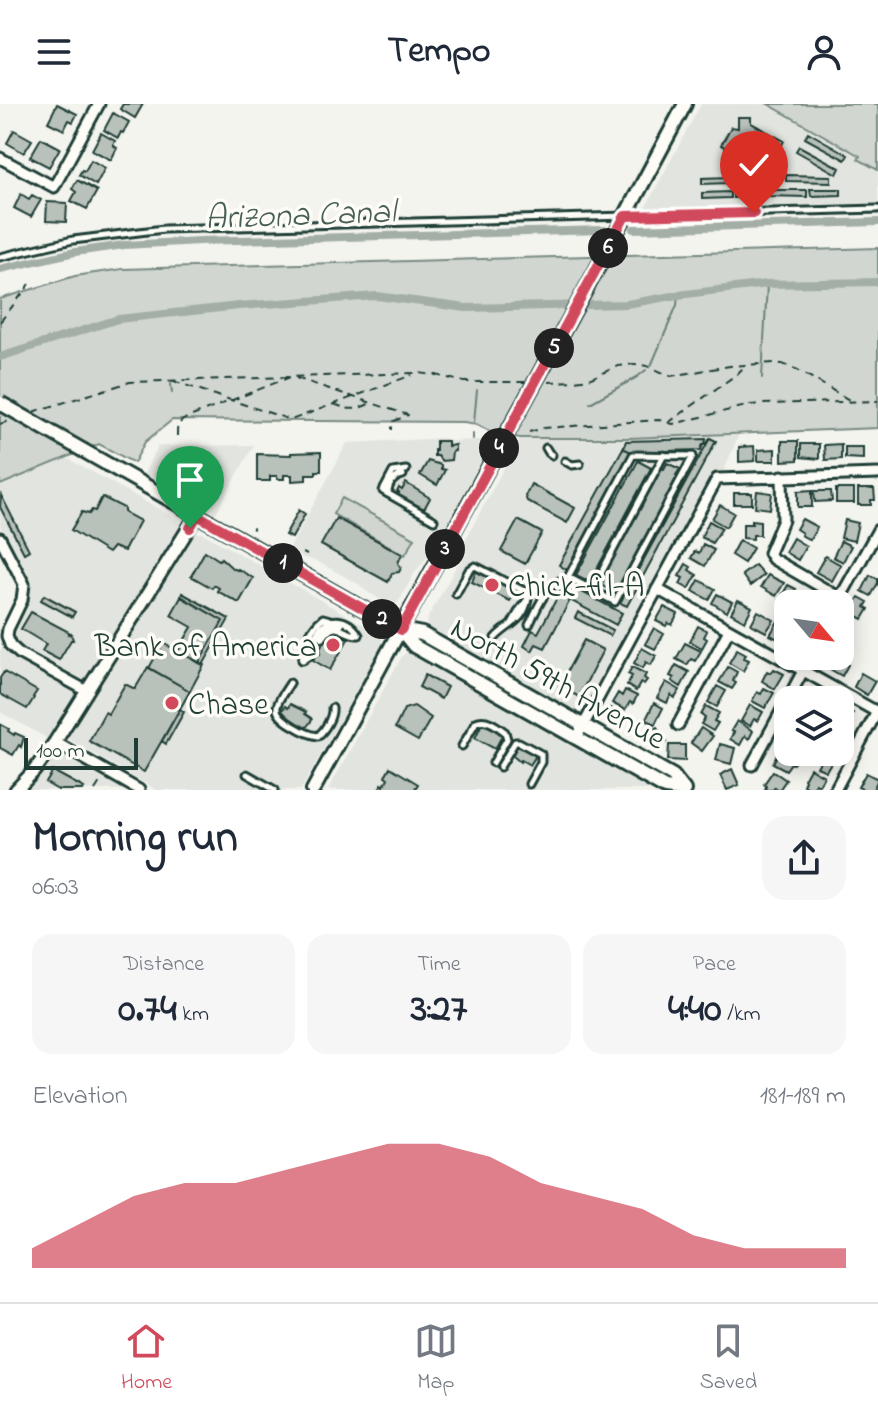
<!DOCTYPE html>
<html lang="en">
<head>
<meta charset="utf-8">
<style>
	body { margin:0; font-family:"Indie Flower",sans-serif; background:#f6f6f7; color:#1f2937; height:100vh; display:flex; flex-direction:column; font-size:30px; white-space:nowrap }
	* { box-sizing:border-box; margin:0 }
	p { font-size:26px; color:#747a83 }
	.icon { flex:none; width:44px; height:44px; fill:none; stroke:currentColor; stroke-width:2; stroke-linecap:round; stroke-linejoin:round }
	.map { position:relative; height:686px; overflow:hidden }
	.sheet { display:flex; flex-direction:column; background:#fff; flex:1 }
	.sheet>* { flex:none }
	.needle { width:52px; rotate:119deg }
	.tools { position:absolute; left:774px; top:486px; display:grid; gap:16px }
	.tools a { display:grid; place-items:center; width:80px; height:80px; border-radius:16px; background:#fff; box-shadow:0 4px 20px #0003; font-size:40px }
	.scale { position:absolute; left:24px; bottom:20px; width:114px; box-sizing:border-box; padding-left:8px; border:4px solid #1f3d34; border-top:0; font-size:22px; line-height:28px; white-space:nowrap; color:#1f3d34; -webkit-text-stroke:6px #fdfcf7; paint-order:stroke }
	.pin { position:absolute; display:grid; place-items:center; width:68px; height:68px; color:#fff; margin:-82px -34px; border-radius:50% 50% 50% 0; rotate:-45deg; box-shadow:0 0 8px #0007 }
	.pin .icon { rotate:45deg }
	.km { position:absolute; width:40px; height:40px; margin:-20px; border-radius:50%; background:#222; color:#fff; font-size:22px; line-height:40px; text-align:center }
	.round { display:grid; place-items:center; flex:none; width:84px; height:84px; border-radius:24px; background:#f6f6f7 }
	.head { display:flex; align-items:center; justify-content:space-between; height:136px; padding:0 32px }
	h1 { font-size:44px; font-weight:700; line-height:60px }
	.stats { display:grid; grid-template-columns:repeat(3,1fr); gap:12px; height:136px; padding:8px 32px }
	.stats div { display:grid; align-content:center; border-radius:20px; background:#f6f6f7; text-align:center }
	.stats b { font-size:40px; font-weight:700 }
	.stats small { font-size:22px; font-weight:400 }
	.stats p { font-size:22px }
	.chart { height:224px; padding:16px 32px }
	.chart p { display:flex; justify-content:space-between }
	.chart svg { width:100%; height:144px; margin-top:8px; fill:#d1495b; opacity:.7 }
	header { display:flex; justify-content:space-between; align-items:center; height:104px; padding:0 32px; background:#fff; font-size:36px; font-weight:700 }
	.dock { display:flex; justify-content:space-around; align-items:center; height:112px; border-top:2px solid #e0e1e3; background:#fff; font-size:22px; color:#747a83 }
	.dock a { display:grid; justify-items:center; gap:4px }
	.dock .on { color:#d1495b }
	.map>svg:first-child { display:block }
	.built { fill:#e2e5df }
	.green { fill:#d1d6d1; stroke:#788a82; stroke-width:2 }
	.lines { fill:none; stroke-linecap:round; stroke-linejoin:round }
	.stream { stroke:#6e8179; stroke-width:2 }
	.canal { stroke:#a3aea7; stroke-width:8 }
	.building { fill:#b9c1bb; stroke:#1f3d34; stroke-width:2 }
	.service-casing { stroke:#1f3d34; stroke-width:11 }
	.minor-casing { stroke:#1f3d34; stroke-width:15 }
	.tertiary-casing { stroke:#1f3d34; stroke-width:17 }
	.secondary-casing { stroke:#1f3d34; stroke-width:18 }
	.path { stroke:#1f3d34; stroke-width:2; stroke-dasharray:8 6; stroke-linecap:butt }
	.service { stroke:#fdfcf7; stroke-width:5 }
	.minor { stroke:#fdfcf7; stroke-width:9 }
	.tertiary { stroke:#fdfcf7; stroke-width:11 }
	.secondary { stroke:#fdfcf7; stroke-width:12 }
	.secondary-bridge-casing { stroke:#1f3d34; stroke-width:18; stroke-linecap:butt }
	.secondary-bridge { stroke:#fdfcf7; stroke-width:12 }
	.route-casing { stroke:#fff; stroke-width:16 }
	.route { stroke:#d1495b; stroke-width:10 }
	.poi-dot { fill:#d1495b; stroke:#fdfcf7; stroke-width:3 }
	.labels { text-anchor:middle; stroke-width:7; stroke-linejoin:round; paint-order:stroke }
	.poi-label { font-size:32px; fill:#1f3d34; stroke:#fdfcf7; text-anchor:start }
	.street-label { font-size:32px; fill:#1f3d34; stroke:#fdfcf7 }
	.water-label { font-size:34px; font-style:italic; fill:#475f56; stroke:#fdfcf7 }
</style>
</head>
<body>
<header><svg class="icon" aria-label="menu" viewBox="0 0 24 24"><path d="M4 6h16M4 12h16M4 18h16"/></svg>Tempo<svg class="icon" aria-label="person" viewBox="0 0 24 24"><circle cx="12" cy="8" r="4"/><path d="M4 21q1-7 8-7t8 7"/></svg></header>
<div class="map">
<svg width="878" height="686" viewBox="0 0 878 686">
	<rect width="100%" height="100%" fill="#f4f4ef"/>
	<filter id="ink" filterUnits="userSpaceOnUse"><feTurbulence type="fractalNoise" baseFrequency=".0125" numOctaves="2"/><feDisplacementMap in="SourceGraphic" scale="16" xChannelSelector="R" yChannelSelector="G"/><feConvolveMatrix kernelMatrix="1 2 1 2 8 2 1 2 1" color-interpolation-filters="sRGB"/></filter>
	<g filter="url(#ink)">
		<path class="built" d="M701,0H768L860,52L859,55L878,66V100L643,108Z
			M740,328L724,367L715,369L712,372L583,605L573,607L427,523L428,513L460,456L463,440L520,334H628Z
			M445,334L448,337L483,336L490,340L435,443L416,467L398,499L390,501L367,488L360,481L318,458L287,449L347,339Z
			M254,341L216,409L144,369L158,342Z
			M67,354L177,415L181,420L180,425L48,635L0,608V547L26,500L29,487L27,476L0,423V381Z
			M196,429H203L378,529L383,534L381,542L301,686H156L68,635L69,630Z
			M412,548L415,549L657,686H328L402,552L405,549Z
			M58,650H61L125,686H26L54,652Z"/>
		<path class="green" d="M768,0H878V66L858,55L860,52Z
			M878,144V324L628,334H520L493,329L476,320L464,318L172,316L145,338L134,359L99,340L0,381V195L75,172L122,165Z
			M342,394L415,434L405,451L333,410Z"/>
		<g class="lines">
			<path class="stream" d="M651,262L677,201L678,191
				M762,274L767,180
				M171,280L172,289
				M590,299L637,273L646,266
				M474,318L477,286
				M473,335V330"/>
			<path class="canal" d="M634,125L878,118
				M0,165L75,148L124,141L200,137L604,126
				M0,253L118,215L239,202L377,192L466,204L627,200L678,191L767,180L878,178"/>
		</g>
		<path class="building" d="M57,0L77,10L73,18L69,16L64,26L48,18Z
			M123,0H143L135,14L120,5Z
			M113,9L129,18L123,29L121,28L118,34L104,26Z
			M738,13H751V19L784,37L774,55H769L768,66L754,65V59L721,41L731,23L738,24Z
			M14,26L32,36L24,49L7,39Z
			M808,28L848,51L845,56L805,34Z
			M101,29L115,37L113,41L117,44L111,56L92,46Z
			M41,34L60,44L49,63L30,53Z
			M799,42L840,64L837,70L796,47Z
			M91,56L105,64L96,81L79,71L82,66L85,67Z
			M786,71L831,72V78L786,77Z
			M729,73V79L702,80V74Z
			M731,73H763V79L731,80Z
			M77,76L97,87L87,105L71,97L76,88L72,85Z
			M810,85H841V91L811,92Z
			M767,86H807V93L767,92Z
			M733,87H764V93L733,94Z
			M730,88V94L702,95V89Z
			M21,90L29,95L32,91L41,96L31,113L14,104Z
			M47,98L67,99L66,118L46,117Z
			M710,334L716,337L627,502L620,499Z
			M706,335L705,340H703L701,346L631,348L623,344L626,337Z
			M436,337H448V342L455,341V347L452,348L451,356L441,357L438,352H434V346H436Z
			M782,337H798V356L782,357Z
			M801,340H819V355L801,353Z
			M841,340V355L825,356L824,341Z
			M754,342L755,357L739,358V343Z
			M845,343H863V355L845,354Z
			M623,344L631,348L567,466L559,461Z
			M775,345V357H758V346Z
			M321,348V367H316V370H306V376L292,377V371H284V375H277V372H270V377H257V350L291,351V349Z
			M179,353L211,372L202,388L170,370Z
			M428,357L441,361V365L445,366L437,381L420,371Z
			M638,357L651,364L590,478L576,471Z
			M667,359L680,365L676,371L678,372L619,482L617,481L613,488L601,481L604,475L602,474L662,364L664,365Z
			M406,379L430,394L424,405L398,391L399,389L397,388L399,384L402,386Z
			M531,380L575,404L567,419L527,397L525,392Z
			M836,385H854V399H836Z
			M858,385H874L875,396H871V401H858Z
			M812,386V403H798V387Z
			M757,387L772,389L770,405L755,403Z
			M814,387H831L832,397L815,398Z
			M734,389H752V400H734Z
			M1,391L29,446L24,449L0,403Z
			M102,393L124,404V408L140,417L124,447L113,443L108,449L71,426L82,408L89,410L92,406L95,407Z
			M720,401L734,409L726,423L712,415Z
			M299,406L305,410L292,434L285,431Z
			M336,414L402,450L398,459L401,464L399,468L392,469L388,478L321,441Z
			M802,415L817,423L810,436L801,431L802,429L796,425Z
			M518,416L542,429L525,460L501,447Z
			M752,416L760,417V431H753V435L743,434V420H752Z
			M845,416L858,419L854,437L841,434Z
			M709,417L722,424L712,439L701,433Z
			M793,434L806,442L798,456L785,448Z
			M739,436L753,444L744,459L731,451Z
			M841,437L851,442L843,458L833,453Z
			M703,440L714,446L705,462L691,454L695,447L699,449Z
			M205,447L219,456L221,454L232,464L237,466L238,465L253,474L239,499L217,487L219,484L214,481L212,484L191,472Z
			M825,452L841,461L832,477L816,468Z
			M686,460L691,463L689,466L697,471L689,485L680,480L683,474L679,472Z
			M755,461L764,471L750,482L742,471Z
			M477,465L516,487L510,497L472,478Z
			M768,471L784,479L776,492L761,483Z
			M870,471L878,475V479L871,492L862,487Z
			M699,476L715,485L709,496L693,487Z
			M565,479L622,509L616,521L570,496L545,544L536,540L532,547L524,542L532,526L538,529Z
			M788,481L796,485L793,490L802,495L799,500H788L780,495Z
			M182,489L229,515L203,561L199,559L223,517L181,492Z
			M717,490L732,498L727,508L712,499Z
			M44,491L75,508L72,513L41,496Z
			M181,493L223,517L199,559L178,547L192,523L171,511Z
			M859,493L868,498L865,503L869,505L863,515L850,508Z
			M738,496L752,503L745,517L731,509Z
			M664,503L678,510L672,521L668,519L666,522L656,517Z
			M758,507L774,516L766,528L751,520Z
			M31,508L69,528V530L71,529L73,536H71L59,556L42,547L46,540L21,525Z
			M578,508L613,526L610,532L575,514Z
			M778,517L788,522V536L786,539L770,531Z
			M698,522L707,527L704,533L707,535L702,544L690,537Z
			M654,524L664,530L655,545L645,540Z
			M333,526L348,535L330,566L313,556L329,528L331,529Z
			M584,536L603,546L579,593L559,582Z
			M163,539L204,561L190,587L149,564Z
			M685,539L701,547L695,557L691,555L687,561L676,555Z
			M642,544L656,552L651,561L646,558L643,564L634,559Z
			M737,545L746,550L744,554L749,556L743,567L729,559Z
			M832,553L848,561L842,572L826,563Z
			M676,561L689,568L681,583L672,577L674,574L670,572Z
			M148,563L190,587L144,668L89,637L105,608L108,610L125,580L135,585Z
			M632,563L646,570L644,574L647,576L644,580L641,578L636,587L627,581L632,572L628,570Z
			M728,563L737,568L733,577L736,579L732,585L719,578Z
			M774,565L784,570L775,585L762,577L767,567L771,569Z
			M4,568L37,587L33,593L34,594L27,605L0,590V574Z
			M861,569L875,577L867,591L854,583Z
			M425,571L447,583L441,595L419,583Z
			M666,578L680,586L675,594L671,591L667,599L657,594Z
			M717,582L726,587L717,603L708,598Z
			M764,584L774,589L765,604L752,597L757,588L761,590Z
			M625,586L637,592L633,600L630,598L625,606L612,599L618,589L622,592Z
			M654,599L663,604L655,620L646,615Z
			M290,600L306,608L305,610L311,614L312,616L305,625L283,612L284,609L281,608L285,602L288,604Z
			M750,601L763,608L758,617L754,615L750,622L741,617Z
			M414,602L431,614L418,637L395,624L404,605Z
			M706,602L719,609L714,617L718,619L713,627L701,620L705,614L701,611Z
			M610,604L625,612L618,624L609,619L611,616L605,613Z
			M843,604L853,609L848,618L852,621L849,628L840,623V609Z
			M180,605L184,608L166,640L162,637Z
			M483,617L497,627H501L500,628L503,630L495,645L475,634Z
			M737,617L753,627L749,635L745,632L740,641L730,635L734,628L731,627Z
			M0,620L9,625L8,627L14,631L15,629L24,633L21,643L19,641L13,651L0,644Z
			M657,623L667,638L657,645L653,638L650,640L644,631Z
			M701,624L713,632L702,647L691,639Z
			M518,639L537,650L530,661L521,656L520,658L512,651L513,648L512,647Z
			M720,640L735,644L731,660L716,656Z
			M669,641H685V657L668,656Z
			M786,645L788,648L798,652L793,660L791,659L786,666L773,659L778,649L783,652Z
			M825,648L835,652L826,667L817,663Z
			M390,663L418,680L414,686H378L382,680L384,682L388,674L385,672Z
			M810,664L824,672L819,681L815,679L811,686L803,681L805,676L804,675Z
			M732,665L739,681L727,686L720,671Z
			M53,667L84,684L83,686H58L46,679Z
			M773,667L786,676L779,686L775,683L773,686H765L766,682L764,680Z
			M866,669L878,675L873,686H864L858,683Z"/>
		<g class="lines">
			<defs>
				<path id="service" d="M0,153L73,136L164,125L878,105
					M546,344L549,349L552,351
					M633,351L693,352L615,498L568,473Z
					M565,357L572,361L580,360
					M406,366L393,368L383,387L434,416
					M388,390C388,380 394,373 403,371
					M592,486L664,351
					M456,490L469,466L475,462L524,487L528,495
					M511,521L520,505L527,496
					M529,521C539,502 545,480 568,473
					M316,530C327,510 348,513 359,531
					M320,532C325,524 331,518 341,521
					M323,534C336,513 343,532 359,531
					M495,534C509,519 523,519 528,495
					M302,556C304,541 310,524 323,514L330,516
					M303,556L316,547
					M290,579C286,586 278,595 277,603C275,615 308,631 318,632C325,626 333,613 332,604
					M462,642L476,618C486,613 497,622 505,628L507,635L493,659
					M500,663L515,638H519L541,650V658L529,680
					M247,670L275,686"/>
				<path id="minor" d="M0,54L54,83L99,0
					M782,372L783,416L769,449L773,455L835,491H840L844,487L878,426
					M0,434L24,480L22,496L8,525L7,532L10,541L20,550L87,587
					M657,485L877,608
					M678,621L729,526
					M577,633L717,375L878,370
					M55,638L139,686
					M752,661L803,567
					M835,686L878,606"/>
				<path id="tertiary" d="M16,686L34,667L55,638L197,411"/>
				<path id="secondary" d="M598,163L685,0
					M84,347L401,526L422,530L673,672L684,686
					M401,526L414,542L665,684L680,686
					M313,686L510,324"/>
			</defs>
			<use href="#service" class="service-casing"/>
			<use href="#minor" class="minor-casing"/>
			<use href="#tertiary" class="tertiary-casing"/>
			<use href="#secondary" class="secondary-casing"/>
			<path class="path" d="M0,218L30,180
				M296,274L408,311L392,318V326
				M173,277L291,316L412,271
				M548,278L575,277L589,275L618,262L635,260L647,262L671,272L730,262L774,259L782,260L798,266L851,297
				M334,300C350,306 353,307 369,300
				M33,308L130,278L417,269L436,271L464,278H525
				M668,319L737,270L746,261
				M0,320L12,316
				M529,328L544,324L659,316L673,320L750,301L763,300L878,297
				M177,332C177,322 177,319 187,314L290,273
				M252,424L254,425
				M303,449L307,451
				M95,686L102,675"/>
			<use href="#service" class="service"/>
			<use href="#minor" class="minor"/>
			<use href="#tertiary" class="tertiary"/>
			<use href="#secondary" class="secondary"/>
			<defs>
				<path id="secondary-bridge" d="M0,299L84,347
					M510,324L598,163"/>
			</defs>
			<use href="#secondary-bridge" class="secondary-bridge-casing"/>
			<use href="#secondary-bridge" class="secondary-bridge"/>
		</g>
	</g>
	<g class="lines" filter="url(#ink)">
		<defs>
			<path id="route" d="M190,424L197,411L401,526L625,112L754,109"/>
		</defs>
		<use href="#route" class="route-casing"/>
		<use href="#route" class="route"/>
	</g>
	<g class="poi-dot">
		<circle cx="492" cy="481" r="8"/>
		<circle cx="333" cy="541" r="8"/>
		<circle cx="172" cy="599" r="8"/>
	</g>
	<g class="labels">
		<g class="poi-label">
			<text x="508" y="492">Chick-fil-A</text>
			<text x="317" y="552" text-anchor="end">Bank of America</text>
			<text x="188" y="610">Chase</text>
		</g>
		<g class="street-label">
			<text transform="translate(559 578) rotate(29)" y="11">North 59th Avenue</text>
		</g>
		<g class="water-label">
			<text transform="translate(300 109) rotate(-2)" y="12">Arizona Canal</text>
		</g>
	</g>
</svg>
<div class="tools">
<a><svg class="needle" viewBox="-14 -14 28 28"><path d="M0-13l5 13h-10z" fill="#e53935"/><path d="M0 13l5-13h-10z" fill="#747a83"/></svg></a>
<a><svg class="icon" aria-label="layers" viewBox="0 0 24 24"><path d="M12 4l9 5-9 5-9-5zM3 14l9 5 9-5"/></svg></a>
</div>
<div class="scale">100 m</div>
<div class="pin" style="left:190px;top:424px;background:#1e9e55"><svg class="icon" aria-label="arrive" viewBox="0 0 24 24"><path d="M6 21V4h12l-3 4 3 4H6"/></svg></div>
<div class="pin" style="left:754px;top:109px;background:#d93025"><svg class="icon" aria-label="check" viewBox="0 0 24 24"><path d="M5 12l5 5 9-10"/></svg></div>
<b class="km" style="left:283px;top:459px">1</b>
<b class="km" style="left:382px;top:515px">2</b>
<b class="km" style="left:445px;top:445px">3</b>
<b class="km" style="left:499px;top:344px">4</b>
<b class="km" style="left:554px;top:244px">5</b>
<b class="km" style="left:608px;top:144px">6</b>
</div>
<section class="sheet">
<div class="head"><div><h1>Morning run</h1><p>06:03</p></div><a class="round"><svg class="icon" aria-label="share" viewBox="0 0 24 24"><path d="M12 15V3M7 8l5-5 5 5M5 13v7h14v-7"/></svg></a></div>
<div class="stats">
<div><p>Distance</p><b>0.74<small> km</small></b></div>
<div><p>Time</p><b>3:27</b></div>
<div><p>Pace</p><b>4:40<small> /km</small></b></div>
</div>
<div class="chart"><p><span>Elevation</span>181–189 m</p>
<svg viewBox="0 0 160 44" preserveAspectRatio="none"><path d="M0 44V38L10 30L20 22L30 18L40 18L50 14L60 10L70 6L80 6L90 10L100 18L110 22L120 26L130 34L140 38L150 38L160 38V44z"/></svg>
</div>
</section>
<nav class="dock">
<a class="on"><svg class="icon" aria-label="home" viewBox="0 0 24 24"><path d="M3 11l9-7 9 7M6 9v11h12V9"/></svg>Home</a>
<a><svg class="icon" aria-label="map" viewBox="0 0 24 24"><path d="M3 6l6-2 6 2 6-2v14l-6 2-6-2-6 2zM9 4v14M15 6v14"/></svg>Map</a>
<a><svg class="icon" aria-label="saved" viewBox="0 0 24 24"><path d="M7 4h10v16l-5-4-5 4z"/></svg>Saved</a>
</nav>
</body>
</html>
